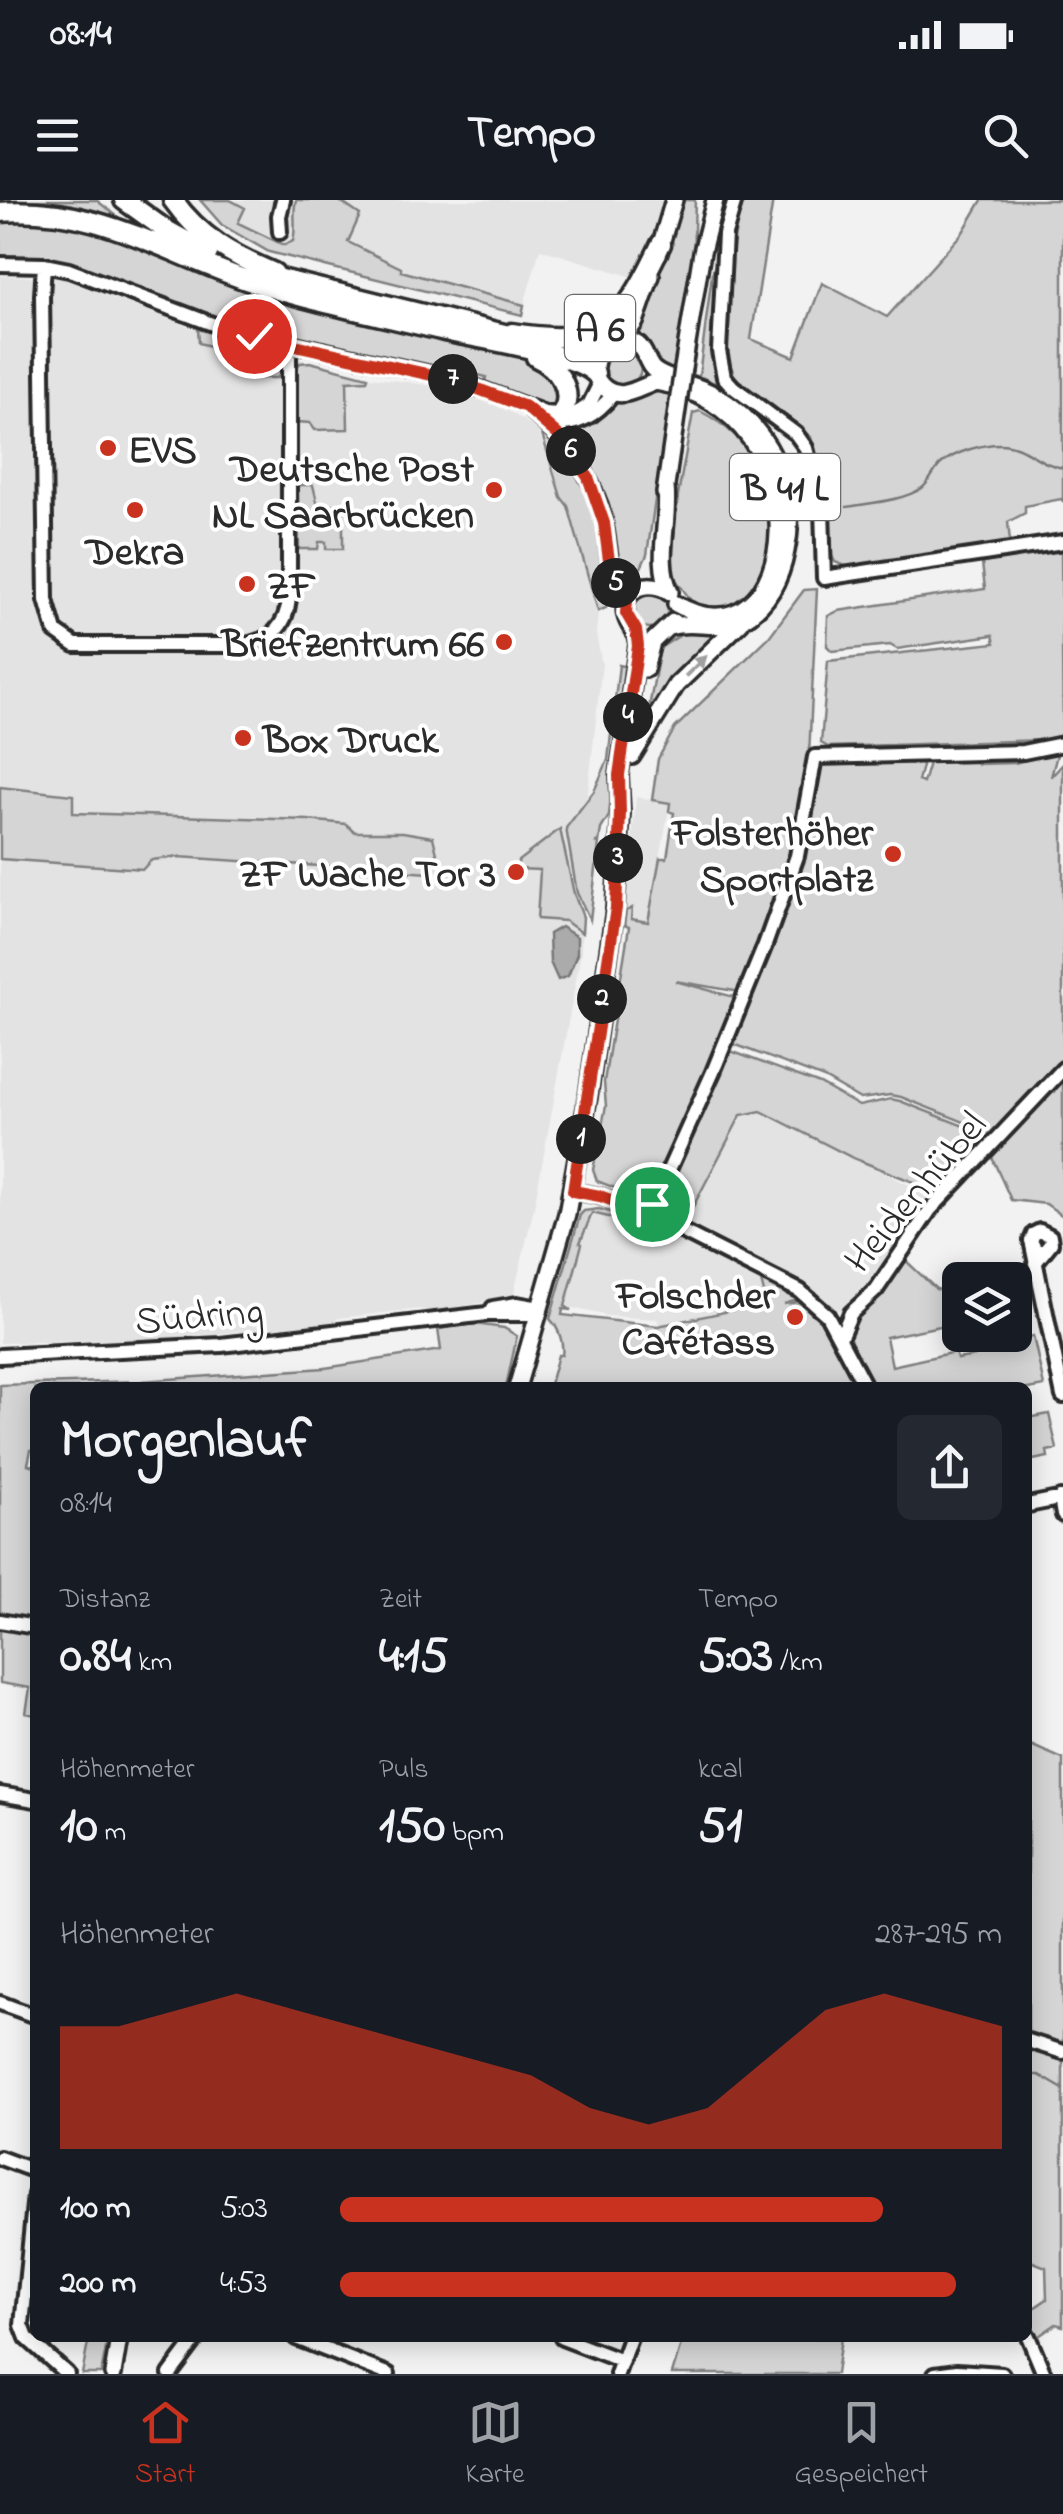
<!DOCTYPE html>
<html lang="de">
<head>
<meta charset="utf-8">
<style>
	body { margin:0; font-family:"Indie Flower",sans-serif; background:#242831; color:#f1f3f6; height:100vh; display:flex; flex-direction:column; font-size:38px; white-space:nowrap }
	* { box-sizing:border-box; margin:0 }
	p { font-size:32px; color:#9ea1a6 }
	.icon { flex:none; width:55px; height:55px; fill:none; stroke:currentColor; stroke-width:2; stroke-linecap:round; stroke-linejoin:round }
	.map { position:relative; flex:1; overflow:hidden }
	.side { position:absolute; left:30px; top:1182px; width:1002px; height:960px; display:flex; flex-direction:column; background:#171b24; border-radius:15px; box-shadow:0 5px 25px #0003 }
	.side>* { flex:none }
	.controls { position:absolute; left:942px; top:1062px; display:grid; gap:20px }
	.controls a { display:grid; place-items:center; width:90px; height:90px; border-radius:15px; background:#171b24; box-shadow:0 5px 25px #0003; font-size:50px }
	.pin { position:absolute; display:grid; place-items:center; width:85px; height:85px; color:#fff; margin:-42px; border:5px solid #fff; border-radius:50%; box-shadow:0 2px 10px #0007 }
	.km { position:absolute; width:50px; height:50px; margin:-25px; border-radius:50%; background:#222; color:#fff; font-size:28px; line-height:50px; text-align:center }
	.round { display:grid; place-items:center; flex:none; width:105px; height:105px; border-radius:15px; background:#242831 }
	.headline { display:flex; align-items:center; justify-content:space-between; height:170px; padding:0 30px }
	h1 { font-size:55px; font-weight:700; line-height:75px }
	.figures { display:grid; grid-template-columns:repeat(3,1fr); gap:15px; height:170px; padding:10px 30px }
	.figures div { display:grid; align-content:center }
	.figures b { font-size:50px; font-weight:700 }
	.figures small { font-size:28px; font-weight:400 }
	.figures p { font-size:28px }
	.chart { height:280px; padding:20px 30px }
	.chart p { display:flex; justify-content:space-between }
	.chart svg { width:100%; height:180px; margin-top:10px; fill:#c8321e; opacity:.7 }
	ul { padding:0 30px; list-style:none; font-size:32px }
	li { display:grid; grid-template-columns:160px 120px 1fr; align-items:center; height:75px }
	li i { height:25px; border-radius:12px; background:#c8321e }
	.status { display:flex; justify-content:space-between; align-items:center; height:70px; padding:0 50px; background:#171b24; direction:ltr }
	.status svg { height:28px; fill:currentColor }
	header { display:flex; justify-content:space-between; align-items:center; height:130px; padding:0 30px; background:#171b24; font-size:45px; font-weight:700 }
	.menu { display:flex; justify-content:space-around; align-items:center; height:140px; border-top:2px solid #363941; background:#171b24; font-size:28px; color:#9ea1a6 }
	.menu a { display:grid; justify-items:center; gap:5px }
	.menu .on { color:#c8321e }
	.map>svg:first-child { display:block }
	.built { fill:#e3e3e3 }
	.green { fill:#d5d5d5; stroke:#808080; stroke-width:2.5 }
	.water { fill:#ababab; stroke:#787878; stroke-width:2.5 }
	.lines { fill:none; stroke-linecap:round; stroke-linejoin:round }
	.stream { stroke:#787878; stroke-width:2.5 }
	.minor-casing { stroke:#2b2b2b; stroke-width:20 }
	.major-casing { stroke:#2b2b2b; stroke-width:22 }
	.highway-casing { stroke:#2b2b2b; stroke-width:25 }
	.minor { stroke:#fff; stroke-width:12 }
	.major { stroke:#fff; stroke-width:15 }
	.highway { stroke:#fff; stroke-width:18 }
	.major-bridge-casing { stroke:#2b2b2b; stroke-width:22; stroke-linecap:butt }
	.major-bridge { stroke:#fff; stroke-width:15 }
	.oneway { fill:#a0a0a0 }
	.route-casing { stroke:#fff; stroke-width:20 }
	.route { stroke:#c8321e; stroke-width:12 }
	.poi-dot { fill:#c8321e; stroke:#fff; stroke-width:4 }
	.labels { text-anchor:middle; stroke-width:8; stroke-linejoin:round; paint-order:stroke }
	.shield { fill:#fff; stroke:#6b6b6b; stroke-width:2.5 }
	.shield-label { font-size:38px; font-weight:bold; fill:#2b2b2b }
	.poi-label { font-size:40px; font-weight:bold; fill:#2b2b2b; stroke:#fff; text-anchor:end }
	.street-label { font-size:40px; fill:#2b2b2b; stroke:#fff }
</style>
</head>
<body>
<div class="status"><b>08:14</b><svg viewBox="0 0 49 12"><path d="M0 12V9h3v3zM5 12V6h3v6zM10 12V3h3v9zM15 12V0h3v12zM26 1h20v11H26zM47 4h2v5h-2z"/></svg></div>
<header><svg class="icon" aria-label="menu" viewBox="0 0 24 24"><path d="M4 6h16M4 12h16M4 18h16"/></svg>Tempo<svg class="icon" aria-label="search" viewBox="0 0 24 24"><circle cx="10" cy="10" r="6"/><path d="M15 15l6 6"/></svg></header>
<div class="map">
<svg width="1063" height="2174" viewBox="0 0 1063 2174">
	<rect width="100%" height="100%" fill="#f2f2f2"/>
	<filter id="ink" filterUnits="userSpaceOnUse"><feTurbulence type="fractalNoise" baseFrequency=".01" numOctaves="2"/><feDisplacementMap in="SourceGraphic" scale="20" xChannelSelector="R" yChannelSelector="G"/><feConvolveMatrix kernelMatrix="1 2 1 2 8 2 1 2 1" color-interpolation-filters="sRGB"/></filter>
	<g filter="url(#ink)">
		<path class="built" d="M230,0H664L636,78L540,49L524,105L400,71L273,42L238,23L244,8Z
			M0,75L64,79L192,128L310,162L370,177L450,188L509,211L538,230L561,297L568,306L598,411L596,434L602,464L588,593L581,753L534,1008L513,1097L431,1112L419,1109L339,1118L328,1124L144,1140L0,1143Z
			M636,597L670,603L647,729L624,725Z
			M752,911H761L939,1000L876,1090L848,1110L840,1111L818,1106L766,1073L762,1081L764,1093L758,1103L659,1125L657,1119L608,1116L555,1104L582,1013L599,1009L612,1011L677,1038L741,915Z"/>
		<path class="green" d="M0,0H96L126,23L67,8L0,6Z
			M200,0H230L245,8L238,23L284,45L293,41C297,27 292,14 296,0H338L360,15L348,42L401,68V71L524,105L522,115L269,52L222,25Z
			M680,0H695L693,60L674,170C655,165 651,146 635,135Z
			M743,0H773L751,139L794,157L822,83L887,117L963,32L982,0H1063V301L1061,299L1025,306V313L1008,322L1010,342L863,366H845L835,362L831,354L828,309L811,237L738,182C716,152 731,36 743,0Z
			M0,19H53L103,29L240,87L318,109L523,157L540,163L560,188L559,203L548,208L534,203L485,182L486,177L461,171L459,174C376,157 293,140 212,116C141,94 78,51 0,56Z
			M717,59L721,60L714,151L716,184L699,176L712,74Z
			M198,129L276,150L279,156L281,175L277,178H258V158L243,153L238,147L229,145L225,150L199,143Z
			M601 167a20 20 0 1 1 40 0a20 20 0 1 1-40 0Z
			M310,162L368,177L367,180L347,181L348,229L315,230L310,223L297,222V167L300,163Z
			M653,187L671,190L647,355L638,374L626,371L617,377L593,275L560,228L609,204L631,200Z
			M700,211C725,224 747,243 760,269C777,308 775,353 752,387C744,398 736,407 722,408C712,409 701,404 692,402L671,373L678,295L693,213Z
			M540,228L570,264L586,293L596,325L602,375L611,400L606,408L598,411L568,306L561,297Z
			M298,285H313L318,306L343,304V349H326V342H319L318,349H299Z
			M1061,350L1063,535L1043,540L828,547L821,543L828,461L995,443L993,435L897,449L890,445L832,451L827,446L828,416L838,411L985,389L982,363Z
			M817,389L809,556L796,639L741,792L675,781L738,798L648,1001L597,981L593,970L606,906L604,882L629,727L624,725L626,711L632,708L631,719L648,722L660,658H667L674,613L669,611L670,603L652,600L658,559L675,528L769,437L804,390Z
			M632 410a18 18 0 1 1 36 0a18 18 0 1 1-36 0Z
			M687,431L723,433L646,524L660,448Z
			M619,465L624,466L609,616L601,629L599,642H595L599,643L590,720L577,693L566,628L594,591L608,560Z
			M1058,551L1051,577L1063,564V867L987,942L980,930L972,925L901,897L890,895L860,899L824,878L731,843L778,729L802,657L821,561L884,559L915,564L920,559L922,566L918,581L923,583L931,556L977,557V564L1015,563Z
			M0,587L73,595V613L308,620L346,624L355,632H403L433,637L438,658L430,673L178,657L151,660L143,669L0,659Z
			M560,629L574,694L583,717L582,733L565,721L537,719L540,670L518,669V661Z
			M728,850L820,884L859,906L891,899L900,901L969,928L984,950L944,992L936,991L853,958L761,911L741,915L686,1020L656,1005Z
			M1063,876V1016L1046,1004L1011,1000L990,953Z
			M599,1009L636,1019L633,1023L592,1013L580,1043L582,1044L565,1106L571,1110L563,1109L562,1115L658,1126L758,1105L764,1093L761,1081L801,1099L784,1104L813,1100L866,1188H549L558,1155H562C564,1144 559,1128 550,1119L580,1015L584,1011Z
			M903,1058L936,1089L960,1094V1122L886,1137L892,1166L955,1152L957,1159L975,1156L973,1149L1033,1136L1044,1186L1028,1189L872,1187L844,1133L856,1115L881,1091Z
			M475,1124L504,1128L517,1136L506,1187L35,1188V1250H31L28,1264L35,1266V1423L0,1417V1185L141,1181L325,1168L441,1150L438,1129Z
			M1049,1214L1057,1249L1047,1251L1048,1257L1028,1261V1218Z
			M0,1424L35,1431V1515L26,1513L30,1488L0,1483Z
			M1028,1544L1063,1559V2126L1056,2124L1036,2138L1028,2124V2112L1047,2099L1046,2067L1028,2060Z
			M89,2138H108L101,2174H82Z
			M683,2138H841L836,2174H672Z"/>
		<path class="water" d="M561,727L577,737V754L568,776L558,780L550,762L549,734Z"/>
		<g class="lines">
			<path class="stream" d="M847,307C869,303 903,301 922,288C930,282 934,270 941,264C955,252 982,244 1000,244C1025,244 1039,265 1063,268
				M1028,1875H1039L1063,1889"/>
			<defs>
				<path id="minor" d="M735,0L725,34L719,151L724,177L733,187L796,234L806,248L822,308L824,378L1063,342
					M280,32L279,16L283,0
					M0,64L44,65L69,70L223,128L454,179L545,213L570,215L580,211L589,205L600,183
					M44,65L42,95L46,400L55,431L75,445H244C271,441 286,427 289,399V144
					M532,212C566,241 594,275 604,320C611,353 607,372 627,402
					M547,225C578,226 595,217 614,193
					M573,991L600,996L644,1012L800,1091L827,1115L866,1188
					M649,1014L713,872L765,745L797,656L815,557L1023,552L1063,544
					M1032,1045L1063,1196
					M1035,1063L1051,1043L1050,1036L1040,1031L1034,1034L1031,1041L1035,1049L1043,1052
					M493,1108L517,1104L540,1108
					M840,1138L851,1113L876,1090L930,1010L1063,869
					M0,1156L221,1145L487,1114H538
					M1060,1298L1063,1315
					M1028,1305L1063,1298
					M0,1421L35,1427
					M0,1594L35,1600
					M0,1803L35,1816
					M1028,1841L1063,1852
					M0,1958L35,1971
					M35,1994L22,2125L27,2138L67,2174
					M1028,2136L1044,2174
					M296,2138L388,2174
					M562,2138L622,2161
					M170,2174L197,2138
					M617,2174L630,2138
					M935,2174L957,2171L1002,2174"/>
				<path id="major" d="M658,54L674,0
					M622,140L635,122L651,76
					M683,168L702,52L715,0
					M666,287C670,322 655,360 670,391
					M665,293L678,203
					M669,427C694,419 719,433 743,419C768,405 781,378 786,351C800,287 767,222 709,192C693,183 666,181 653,169C646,162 646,151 637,144C608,126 578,169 606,189C623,201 639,187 656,182C832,212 799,475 676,404
					M645,469L652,442L673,422
					M632,556L676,485L741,422
					M517,1188L567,1014L588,897L615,709L621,613L619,575L638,445C637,430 629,428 626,415C620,387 652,378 670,393
					M113,2174L119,2138"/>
				<path id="highway" d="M124,0L163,28L208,53
					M173,0C199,37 233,56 274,73
					M0,12C100,5 166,54 255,83C316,103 380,115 441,130C477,139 572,152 595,173
					M260,74L521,138
					M512,133C604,148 623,124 661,44
					M570,152L593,154L606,145
					M536,157C558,167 577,193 560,215"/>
			</defs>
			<use href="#minor" class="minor-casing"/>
			<use href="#major" class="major-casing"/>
			<use href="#highway" class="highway-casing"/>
			<use href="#minor" class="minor"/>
			<use href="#major" class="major"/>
			<use href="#highway" class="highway"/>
			<defs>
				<path id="major-bridge" d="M678,203L683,168"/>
			</defs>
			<use href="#major-bridge" class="major-bridge-casing"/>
			<use href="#major-bridge" class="major-bridge"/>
		</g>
		<defs><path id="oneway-solid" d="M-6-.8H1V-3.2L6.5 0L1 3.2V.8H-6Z" transform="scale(2.5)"/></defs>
		<use class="oneway" href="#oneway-solid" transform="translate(696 466) rotate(-44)"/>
	</g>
	<g class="lines" filter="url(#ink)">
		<defs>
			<path id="route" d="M254,136L454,180L526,207L557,234L588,277L604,323L610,368L627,402L626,413L636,430L638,446L619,575L620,613L616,708L573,991L600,996L648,1014L652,1004"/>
		</defs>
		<use href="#route" class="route-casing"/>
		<use href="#route" class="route"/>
	</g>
	<g class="poi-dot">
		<circle cx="108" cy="248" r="10"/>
		<circle cx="494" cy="290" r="10"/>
		<circle cx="135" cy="310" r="10"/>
		<circle cx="247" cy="384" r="10"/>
		<circle cx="504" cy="442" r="10"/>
		<circle cx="243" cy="538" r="10"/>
		<circle cx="893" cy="654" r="10"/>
		<circle cx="516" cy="672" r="10"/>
		<circle cx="795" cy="1117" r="10"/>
	</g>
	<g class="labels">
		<g class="shield">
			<rect x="565" y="95" width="70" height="66" rx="8"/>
			<rect x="730" y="254" width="110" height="66" rx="8"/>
		</g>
		<g class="shield-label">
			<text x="600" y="141">A 6</text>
			<text x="785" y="300">B 41 L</text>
		</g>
		<g class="poi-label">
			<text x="128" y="262" text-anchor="start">EVS</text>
			<text x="474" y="281">Deutsche Post<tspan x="474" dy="46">NL Saarbrücken</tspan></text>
			<text x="135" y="364" text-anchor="middle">Dekra</text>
			<text x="267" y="398" text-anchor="start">ZF</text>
			<text x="484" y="456">Briefzentrum 66</text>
			<text x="263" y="552" text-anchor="start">Box Druck</text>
			<text x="873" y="645">Folsterhöher<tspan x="873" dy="46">Sportplatz</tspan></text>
			<text x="496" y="686">ZF Wache Tor 3</text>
			<text x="775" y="1108">Folschder<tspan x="775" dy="46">Cafétass</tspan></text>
		</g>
		<g class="street-label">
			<text transform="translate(914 991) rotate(-50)" y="14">Heidenhübel</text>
			<text transform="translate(199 1114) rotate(-5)" y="14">Südring</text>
		</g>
	</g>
</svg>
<div class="controls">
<a><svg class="icon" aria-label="layers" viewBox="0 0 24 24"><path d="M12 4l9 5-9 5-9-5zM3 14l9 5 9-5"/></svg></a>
</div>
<div class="pin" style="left:652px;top:1004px;background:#1e9e55"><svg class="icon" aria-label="arrive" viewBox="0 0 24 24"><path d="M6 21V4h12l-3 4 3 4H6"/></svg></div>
<div class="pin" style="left:254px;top:136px;background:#d93025"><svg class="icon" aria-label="check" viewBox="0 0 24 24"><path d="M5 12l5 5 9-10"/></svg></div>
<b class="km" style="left:581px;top:939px">1</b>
<b class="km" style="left:602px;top:799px">2</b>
<b class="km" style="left:618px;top:658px">3</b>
<b class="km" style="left:628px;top:517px">4</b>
<b class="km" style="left:616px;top:383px">5</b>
<b class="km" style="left:571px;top:251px">6</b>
<b class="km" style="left:453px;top:179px">7</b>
<section class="side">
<div class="headline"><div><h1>Morgenlauf</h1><p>08:14</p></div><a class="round"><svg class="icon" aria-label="share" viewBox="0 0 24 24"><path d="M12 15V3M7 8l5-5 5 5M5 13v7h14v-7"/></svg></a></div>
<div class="figures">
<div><p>Distanz</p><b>0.84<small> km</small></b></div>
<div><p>Zeit</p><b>4:15</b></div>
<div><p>Tempo</p><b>5:03<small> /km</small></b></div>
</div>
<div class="figures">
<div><p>Höhenmeter</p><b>10<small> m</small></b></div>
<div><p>Puls</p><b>150<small> bpm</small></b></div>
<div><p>kcal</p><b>51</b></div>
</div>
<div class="chart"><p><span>Höhenmeter</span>287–295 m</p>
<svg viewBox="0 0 160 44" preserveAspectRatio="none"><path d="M0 44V14L10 14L20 10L30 6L40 10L50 14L60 18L70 22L80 26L90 34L100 38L110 34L120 22L130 10L140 6L150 10L160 14V44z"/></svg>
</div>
<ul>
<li><b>100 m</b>5:03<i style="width:82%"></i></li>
<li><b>200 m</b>4:53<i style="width:93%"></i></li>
</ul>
</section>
</div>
<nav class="menu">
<a class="on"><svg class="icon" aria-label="home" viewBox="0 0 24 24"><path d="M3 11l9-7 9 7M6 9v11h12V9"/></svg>Start</a>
<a><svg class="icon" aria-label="map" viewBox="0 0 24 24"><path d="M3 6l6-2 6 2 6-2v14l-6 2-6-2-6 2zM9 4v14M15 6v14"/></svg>Karte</a>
<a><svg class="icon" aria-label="saved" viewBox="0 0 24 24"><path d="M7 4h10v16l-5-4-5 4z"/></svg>Gespeichert</a>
</nav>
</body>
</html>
